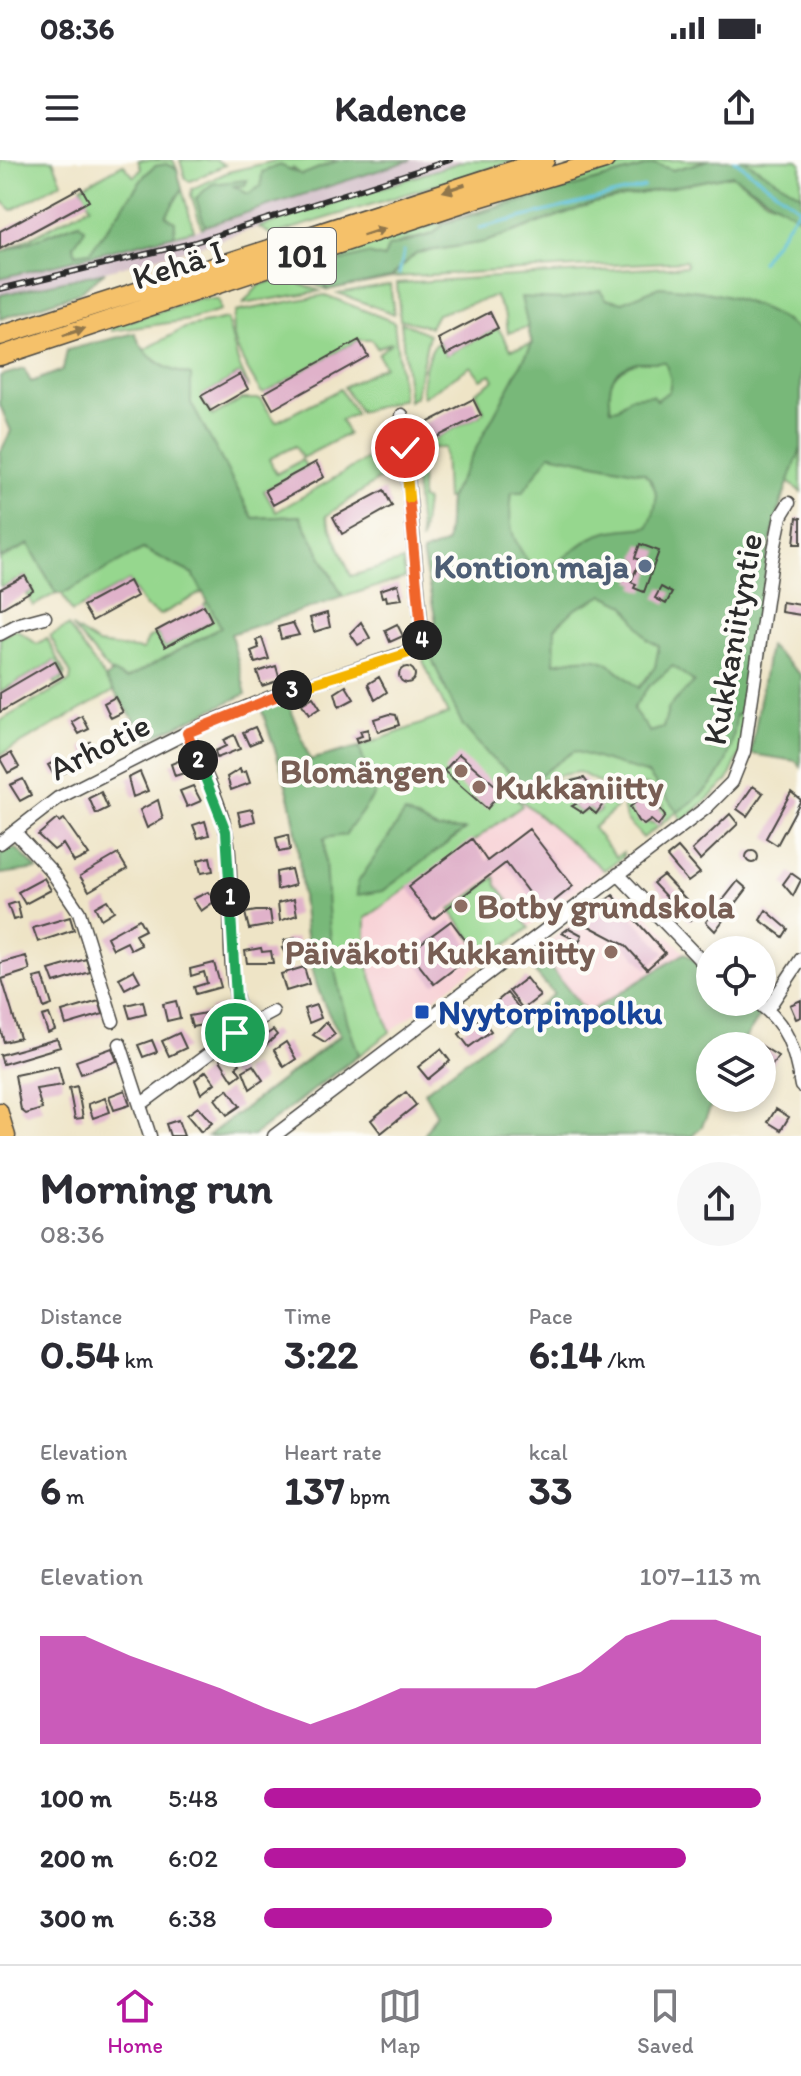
<!DOCTYPE html>
<html lang="en">
<head>
<meta charset="utf-8">
<style>
	body { margin:0; font-family:Itim,sans-serif; background:#f7f7f7; color:#2b2b33; height:100vh; display:flex; flex-direction:column; font-size:30px; white-space:nowrap }
	* { box-sizing:border-box; margin:0 }
	p { font-size:26px; color:#7c7c81 }
	.icon { flex:none; width:44px; height:44px; fill:none; stroke:currentColor; stroke-width:2; stroke-linecap:round; stroke-linejoin:round }
	.map { position:relative; height:976px; overflow:hidden }
	.side { display:flex; flex-direction:column; background:#fff; flex:1 }
	.side>* { flex:none }
	.fabs { position:absolute; left:696px; top:776px; display:grid; gap:16px }
	.fabs a { display:grid; place-items:center; width:80px; height:80px; border-radius:50%; background:#fff; box-shadow:0 4px 12px #0003; font-size:40px }
	.pin { position:absolute; display:grid; place-items:center; width:68px; height:68px; color:#fff; margin:-34px; border:4px solid #fff; border-radius:50%; box-shadow:0 2px 8px #0007 }
	.km { position:absolute; width:40px; height:40px; margin:-20px; border-radius:50%; background:#222; color:#fff; font-size:22px; line-height:40px; text-align:center }
	.round { display:grid; place-items:center; flex:none; width:84px; height:84px; border-radius:42px; background:#f7f7f7 }
	.headline { display:flex; align-items:center; justify-content:space-between; height:136px; padding:0 40px }
	h1 { font-size:44px; font-weight:700; line-height:60px }
	.figures { display:grid; grid-template-columns:repeat(3,1fr); gap:12px; height:136px; padding:8px 40px }
	.figures div { display:grid; align-content:center }
	.figures b { font-size:40px; font-weight:700 }
	.figures small { font-size:22px; font-weight:400 }
	.figures p { font-size:22px }
	.chart { height:224px; padding:16px 40px }
	.chart p { display:flex; justify-content:space-between }
	.chart svg { width:100%; height:144px; margin-top:8px; fill:#b5179e; opacity:.7 }
	ul { padding:0 40px; list-style:none; font-size:26px }
	li { display:grid; grid-template-columns:128px 96px 1fr; align-items:center; height:60px }
	li i { height:20px; border-radius:10px; background:#b5179e }
	.status { display:flex; justify-content:space-between; align-items:center; height:56px; padding:0 40px; background:#fff; direction:ltr }
	.status svg { height:22px; fill:currentColor }
	header { display:flex; justify-content:space-between; align-items:center; height:104px; padding:0 40px; background:#fff; font-size:36px; font-weight:700 }
	.dock { display:flex; justify-content:space-around; align-items:center; height:112px; border-top:2px solid #e1e1e2; background:#fff; font-size:22px; color:#7c7c81 }
	.dock a { display:grid; justify-items:center; gap:4px }
	.dock .current { color:#b5179e }
	.map>svg:first-child { display:block }
	.built { fill:#f7cfd4 }
	.industrial { fill:#d2bdc8 }
	.green { fill:#96d78e; stroke:#60815c; stroke-width:2 }
	.forest { fill:#78b879; stroke:#527252; stroke-width:2; fill-rule:evenodd }
	.lines { fill:none; stroke-linecap:round; stroke-linejoin:round }
	.stream { stroke:#5ec1dc; stroke-width:3 }
	.building { fill:#e0b2ca }
	.minor-casing { stroke:#484742; stroke-width:15 }
	.major-casing { stroke:#484742; stroke-width:17 }
	.highway-casing { stroke:#484742; stroke-width:21 }
	.minor { stroke:#fff; stroke-width:12 }
	.major { stroke:#f5c16b; stroke-width:14 }
	.highway { stroke:#f5c16b; stroke-width:18 }
	.rail-casing { stroke:#2b2b2b; stroke-width:6 }
	.rail { stroke:#fdfcf7; stroke-width:3; stroke-dasharray:9; stroke-linecap:butt }
	.oneway { fill:#90764b }
	.split-1-casing { stroke:#fff; stroke-width:16 }
	.split-2-casing { stroke:#fff; stroke-width:16 }
	.split-3-casing { stroke:#fff; stroke-width:16 }
	.split-4-casing { stroke:#fff; stroke-width:16 }
	.split-5-casing { stroke:#fff; stroke-width:16 }
	.split-6-casing { stroke:#fff; stroke-width:16 }
	.split-1 { stroke:#22a559; stroke-width:10 }
	.split-2 { stroke:#22a559; stroke-width:10 }
	.split-3 { stroke:#f0652b; stroke-width:10 }
	.split-4 { stroke:#f5b400; stroke-width:10 }
	.split-5 { stroke:#f0652b; stroke-width:10 }
	.split-6 { stroke:#f5b400; stroke-width:10 }
	.service-dot { fill:#5c6f8a; stroke:#fdfcf7; stroke-width:3 }
	.education-dot { fill:#8d6e63; stroke:#fdfcf7; stroke-width:3 }
	.transit-dot { fill:#1a4fb4; stroke:#fdfcf7; stroke-width:3 }
	.labels { text-anchor:middle; stroke-width:8; stroke-linejoin:round; paint-order:stroke }
	.shield { fill:#fdfcf7; stroke:#6a6a68; stroke-width:2 }
	.shield-label { font-size:32px; font-weight:bold; fill:#2b2b2b }
	.street-label { font-size:34px; fill:#2b2b2b; stroke:#fdfcf7 }
	.service-label { font-size:34px; font-weight:bold; fill:#4e5e75; stroke:#fdfcf7; text-anchor:end }
	.education-label { font-size:34px; font-weight:bold; fill:#785e54; stroke:#fdfcf7; text-anchor:end }
	.transit-label { font-size:34px; font-weight:bold; fill:#164399; stroke:#fdfcf7; text-anchor:start }
</style>
</head>
<body>
<div class="status"><b>08:36</b><svg viewBox="0 0 49 12"><path d="M0 12V9h3v3zM5 12V6h3v6zM10 12V3h3v9zM15 12V0h3v12zM26 1h20v11H26zM47 4h2v5h-2z"/></svg></div>
<header><svg class="icon" aria-label="menu" viewBox="0 0 24 24"><path d="M4 6h16M4 12h16M4 18h16"/></svg>Kadence<svg class="icon" aria-label="share" viewBox="0 0 24 24"><path d="M12 15V3M7 8l5-5 5 5M5 13v7h14v-7"/></svg></header>
<div class="map">
<svg width="801" height="976" viewBox="0 0 801 976">
	<rect width="100%" height="100%" fill="#fdfcf7"/>
	<filter id="ink" filterUnits="userSpaceOnUse"><feTurbulence type="fractalNoise" baseFrequency=".0125" numOctaves="2"/><feDisplacementMap in="SourceGraphic" scale="16" xChannelSelector="R" yChannelSelector="G"/><feConvolveMatrix kernelMatrix="1 2 1 2 8 2 1 2 1" color-interpolation-filters="sRGB"/></filter>
	<filter id="wash" filterUnits="userSpaceOnUse"><feTurbulence type="fractalNoise" baseFrequency=".006" numOctaves="4" result="noise"/><feDisplacementMap in="SourceGraphic" scale="32" xChannelSelector="R" yChannelSelector="G"/><feGaussianBlur stdDeviation="1.8" result="paint"/><feColorMatrix in="noise" values="0 0 0 0 0 0 0 0 0 0 0 0 0 0 0 0 0 1.4 0 .05"/><feComposite in="paint" operator="in"/></filter>
	<g filter="url(#wash)">
		<rect width="100%" height="100%" fill="#eee4c6"/>
		<path class="built" d="M521,631L604,710L390,872L366,801V758L440,670Z
			M613,730L628,735L685,793L587,853L537,791Z"/>
		<path class="industrial" d="M411,0H467L213,82L72,120L0,135V118L193,71Z"/>
		<path class="green" d="M0,0H53L62,22L12,50L0,39Z
			M138,0H173L177,9C162,2 158,6 146,14L90,92L75,95L73,85L79,63L5,91L90,46L81,27L123,4L134,17L141,9Z
			M180,0H216L225,5L191,21L186,20Z
			M279,0H339L302,15L293,8L248,34L233,26L245,25L247,21L196,38L205,66L202,68L191,35L192,29L228,12Z
			M467,0H517L272,75L259,67Z
			M643,0H709L673,10L655,4L445,63L433,74L401,82L384,98L321,118L327,130L293,114L300,111L299,107Z
			M744,0H797L801,3V35Z
			M732,15L767,40L801,53V332L788,322L769,387L741,591L728,620L683,662L677,652L643,678L626,659L623,646L632,631L637,641V661L661,664L659,649L664,645L648,625L634,624L619,633L579,612L539,619L541,623L575,619L576,629L569,635L576,644L573,647L583,653L589,648L596,654L600,651L598,648L603,644L595,634L616,640L617,648L593,668L616,697L623,692V697L604,710L515,635L522,646L366,758V801L390,872L253,976H208L341,874C294,803 308,738 294,659C288,622 272,583 261,547L287,539L310,600L359,587L448,554L423,501C448,472 429,427 422,393L447,383L449,339H446L444,288H433L429,281L481,255L484,251L475,232L494,220L491,214L481,219L471,206L423,237C421,225 426,189 439,182L446,195L498,168L511,189L532,184L528,167L508,173L506,156L495,136L437,154L430,167L400,159L397,123L687,106L686,101L391,117L416,93L485,82L594,43Z
			M182,29L194,70L174,75L175,62L166,57L169,46Z
			M285,117L320,131L243,144L259,125Z
			M390,124L394,154L338,133Z
			M325,135L394,162L403,239L360,252L344,227L384,206L378,194L392,182L377,188L372,180H359L264,233L261,232C248,210 225,178 235,152Z
			M200,139L218,140L220,151L190,160L112,171L111,167Z
			M227,159L238,202L249,228L239,214L202,236L212,256L242,239H260L276,262L340,229L356,254L341,260L348,274L302,298L295,286L269,299L276,314L302,300L307,307L264,331L276,352L367,299L391,295L393,317L378,320L326,356L351,416L403,401L405,418L343,437L300,356L253,358L171,211L142,191L185,168Z
			M401,162L429,174L415,237L409,241Z
			M413,297H421V339L426,341L421,382Z
			M29,384L56,433L33,446L27,434L33,430L25,416L2,428L0,425V399Z
			M143,389L193,414L203,432L160,455L146,447L129,421L72,452L62,434Z
			M208,442L222,467L126,520L112,514L72,467L98,484L143,490L149,477L158,474L165,487L212,461L204,445Z
			M68,466L114,531L0,595V561L70,521L71,514L50,476Z
			M16,469L37,484L47,478L65,514L62,521L56,524L54,521L63,516L54,501L0,532V478Z
			M495,717L497,725L529,768L487,799L450,750Z"/>
		<path class="forest" d="M339,0H411L205,66L196,38L212,24L247,20L245,25L234,26L248,34L261,26L262,12L280,5L302,15Z
			M709,0H744L801,35V59L732,15L594,43L485,82L416,93L391,117L327,130L321,118L322,106L367,94L384,98L388,87L433,74L445,63L655,4L673,10Z
			M167,4L177,9L182,29L166,56L175,62L174,75L0,118V93L79,63L85,69L74,85L75,94L90,92L146,14L155,6Z
			M105,112L78,133L0,159V135Z
			M659,127C712,130 758,139 801,172V288L781,342L769,387L746,553L736,555C732,605 718,625 678,652L648,614L574,591L526,625L492,599L463,566L434,504L430,493L436,461L422,393L447,383L449,339L532,184L521,137L564,139L600,130L606,138L623,142ZM637,202H665L671,220L669,231L657,240L653,235L630,237L618,248L611,249C607,224 611,210 637,202ZM550,294L644,313C662,329 657,347 648,367C629,369 610,369 593,377C571,388 558,410 534,409C512,381 507,368 512,332H523ZM604,435L625,445L648,480L659,486L655,507L639,528C600,496 604,494 554,503L555,468L575,449ZM673,506L694,522L669,547L663,568L650,572L633,549L648,527Z
			M135,173C145,199 164,210 191,215V243L253,358L300,356L343,437L231,474L246,534L148,579L105,519L113,512L126,519L221,467L193,414L143,389L62,434L56,433L29,384L0,399V293L11,271L0,245V216L24,209L31,222L63,210L67,190Z
			M769,486L801,515V607L796,601L751,594Z
			M287,539L310,600L359,587L375,634L345,675L324,678C328,757 329,820 359,894L253,976H208L341,875C294,803 308,738 294,659C288,622 272,583 261,547Z
			M405,653L437,669L465,670L383,731L357,735L358,722Z
			M11,689H17L37,709L0,714V692Z
			M537,791L587,853L685,793L710,814V842H747L762,853L740,886H710V938H715L701,968L692,976H424L436,953L424,932L554,834L525,801Z"/>
		<g class="lines">
			<path class="stream" d="M734,0L801,49
				M480,68L644,27
				M761,102L800,47
				M399,114L404,91"/>
		</g>
		<g id="blocks">
			<path class="building" d="M81,27L89,41L0,89V71Z
				M490,152L498,168L446,195L438,179Z
				M359,180L368,196L273,249L264,233Z
				M240,214L248,229L210,251L201,236Z
				M473,239L481,255L429,281L421,266Z
				M316,302L324,317L273,345L265,330Z
				M384,330L392,346L342,374L333,357Z
				M797,357L801,358V384H794Z
				M640,384L659,391L644,432L634,428L636,424L631,422L640,400L635,398Z
				M25,416L33,430L0,449V429Z
				M129,421L137,436L92,461L83,446Z
				M398,424L402,439L387,441L386,436L382,437L380,430Z
				M661,427L672,433L666,444L655,438Z
				M782,442L801,445V455L781,452Z
				M204,445L212,461L165,487L156,471Z
				M327,453L330,467L314,472L310,458Z
				M361,462L370,478L358,485L350,473Z
				M293,463L299,475L281,479L278,467Z
				M397,464L403,476L390,482L385,470Z
				M262,478L269,499L255,503L251,491L259,488L256,480Z
				M55,501L63,516L0,552V533Z
				M276,506L280,520L262,526L257,512Z
				M399 515a8 8 0 1 1 16 0a8 8 0 1 1-16 0Z
				M379,517L387,532L375,540L368,524Z
				M346,526L354,539L339,547L335,533Z
				M115,537L123,552L111,558L104,543Z
				M313,537L320,548L309,555L302,544Z
				M390,554L396,555L399,565L378,572L374,559Z
				M82,556L89,569L79,574L72,562Z
				M128,563L135,576L124,581L118,569Z
				M255,567L261,580L249,585L243,572Z
				M368,569L369,579L357,583L355,578L362,576L360,571Z
				M234,575L240,589L217,598L215,591L226,586L223,580Z
				M90,582L97,595L88,600L81,588Z
				M11,593L19,607L8,613L0,599Z
				M459,594L502,631L487,649L444,611Z
				M60,599L66,612L55,617L48,605Z
				M183,599L187,612L175,616L171,604Z
				M240,609L241,613L246,611L250,623L231,630L227,617Z
				M140,612L148,631L133,637L128,618Z
				M584,618L603,644L596,654L589,648L583,653L572,646L576,644L569,635L576,629L572,621Z
				M23,619L31,635L20,641L10,625Z
				M193,626L201,641L187,647L180,631Z
				M753,626L763,633L747,656L737,649Z
				M645,630L665,656L658,666L651,660L644,665L638,661L630,647L637,641L634,633Z
				M101,632L108,648L96,654L89,638Z
				M791,632L801,640L777,685L766,678Z
				M158,640L163,659L147,668L140,650Z
				M252,649L255,661L241,665L238,652Z
				M730,654L738,664L700,700L692,690Z
				M57,659L59,662L64,659L89,695L74,702L63,684L54,690L38,675Z
				M205,661L209,675L198,678L193,665Z
				M529,669L573,726L542,751L506,703L433,759L408,727L472,679L487,701Z
				M288,675L290,690L279,692L276,678Z
				M678,688L700,713L688,722L667,697Z
				M746 697a6 6 0 1 1 12 0a6 6 0 1 1-12 0Z
				M118,694L127,709L89,731L80,716Z
				M210,697L213,711L201,713L198,700Z
				M291,709L295,725L277,730L276,712Z
				M791,713L801,720L793,736L783,724Z
				M663,715L699,753L689,761L653,723Z
				M44,718L51,730L25,744L18,732Z
				M738,721L747,729L715,771L706,762Z
				M208,732L215,741L201,751L193,739Z
				M613,735L665,793L647,809L625,785L587,765L598,746L614,754L618,746L606,740Z
				M294,739L297,755L280,761L278,743Z
				M107,740L114,751L101,759L95,747Z
				M17,742L21,758L13,760L8,745Z
				M766,750L788,769L783,777L760,760Z
				M256,751H270L272,765L249,769L245,753Z
				M70,757L74,770L38,782L33,768Z
				M139,759L145,770L135,775L141,785L131,790L127,782L113,789L107,777Z
				M451,761L475,793L434,824L409,792Z
				M569,768L582,775L579,782L562,773Z
				M297,778L300,797L288,799L282,788L285,787L284,780Z
				M261,788L262,792L271,791L273,803H247L245,791Z
				M26,796L30,810L2,819L20,878L4,882L0,868V803Z
				M86,799L90,812L54,823L49,810Z
				M214,803L221,827L196,834L194,827L207,823L204,812L191,816L190,809Z
				M304,807L309,824L286,831L281,814Z
				M134,810L140,821L125,829L119,818Z
				M43,816L52,845L44,848L34,818Z
				M526,818L540,836L523,849L509,831Z
				M507,833L522,852L504,865L490,847Z
				M801,840V857L796,859L790,845Z
				M99,841L103,854L66,865L62,852Z
				M143,841L146,854L130,858L126,845Z
				M176,841L180,858L167,861L163,844Z
				M316,845L321,858L309,863L304,849Z
				M226,846L229,857L212,860L210,849Z
				M206,853L208,864L192,867L189,856Z
				M49,854L55,870L48,873L42,856Z
				M481,858L491,871L469,887L459,874Z
				M326,862L335,874L325,882L313,875Z
				M273,870L277,875L258,893L248,880L259,872L263,877Z
				M179,873L186,888L169,896L162,881Z
				M57,879L60,887L3,904L0,895Z
				M152,880L157,892L143,897L138,885Z
				M286,882L296,899L284,907L274,890Z
				M762,886L778,896L767,913L762,910Z
				M112,888L117,901L81,914L76,901Z
				M441,889L450,901L428,919L418,907Z
				M231,892L240,904L236,907L241,914L233,920L220,900Z
				M253,905L263,920L250,929L243,911Z
				M58,906L63,925L36,929L42,949L26,954L21,950L15,915Z
				M206,911L215,923L201,934L195,920Z
				M77,926L83,958L75,959L69,928Z
				M228,929L240,946L227,955L215,939Z
				M125,930L130,945L114,950L109,936Z
				M406,932L416,945L381,973L371,960Z
				M105,938L110,952L93,958L88,944Z
				M724,938H739L741,940L733,949L722,942Z
				M198,947L212,963L201,972L187,955Z
				M776,949L789,957L781,970L768,962Z
				M178,960L184,976H170L166,964Z"/>
		</g>
	</g>
	<g filter="url(#ink)">
		<use href="#blocks" fill-opacity="0" stroke="#484742" stroke-width="2"/>
		<g class="lines">
			<defs>
				<path id="minor" d="M0,474L19,464L45,457
					M15,672L52,712L79,752L113,861
					M0,683L58,638L194,569L271,537L419,488L421,463L402,255
					M618,714L710,810
					M756,842C787,862 795,890 801,926
					M767,850L801,799
					M245,867L273,852
					M120,884L150,976
					M140,945L245,867C222,808 235,743 228,683C223,645 202,608 187,573
					M274,976L706,648L732,622L744,592L772,400L781,356L789,343"/>
				<path id="major" d="M0,950L8,976"/>
				<path id="highway" d="M0,176L545,0
					M0,196L472,40L605,0"/>
			</defs>
			<use href="#minor" class="minor-casing"/>
			<use href="#major" class="major-casing"/>
			<use href="#highway" class="highway-casing"/>
			<use href="#minor" class="minor"/>
			<use href="#major" class="major"/>
			<use href="#highway" class="highway"/>
			<defs>
				<path id="rail" d="M0,129L192,83L450,0"/>
			</defs>
			<use href="#rail" class="rail-casing"/>
			<use href="#rail" class="rail"/>
		</g>
		<defs><path id="oneway-solid" d="M-6-.8H1V-3.2L6.5 0L1 3.2V.8H-6Z" transform="scale(2)"/></defs>
		<g class="oneway">
			<use href="#oneway-solid" transform="translate(454 28) rotate(162)"/>
			<use href="#oneway-solid" transform="translate(374 72) rotate(-18)"/>
			<use href="#oneway-solid" transform="translate(74 172) rotate(-18)"/>
		</g>
	</g>
	<g class="lines" filter="url(#ink)">
		<defs>
			<path id="split-1" d="M230,737L236,838L245,867L235,873"/>
			<path id="split-2" d="M198,600L226,671L230,737"/>
			<path id="split-3" d="M198,600L187,573L292,530"/>
			<path id="split-4" d="M292,530L412,492L422,480"/>
			<path id="split-5" d="M409,338L422,480"/>
			<path id="split-6" d="M405,288L409,338"/>
		</defs>
		<use href="#split-1" class="split-1-casing"/>
		<use href="#split-2" class="split-2-casing"/>
		<use href="#split-3" class="split-3-casing"/>
		<use href="#split-4" class="split-4-casing"/>
		<use href="#split-5" class="split-5-casing"/>
		<use href="#split-6" class="split-6-casing"/>
		<use href="#split-1" class="split-1"/>
		<use href="#split-2" class="split-2"/>
		<use href="#split-3" class="split-3"/>
		<use href="#split-4" class="split-4"/>
		<use href="#split-5" class="split-5"/>
		<use href="#split-6" class="split-6"/>
	</g>
	<circle class="service-dot" cx="645" cy="406" r="8"/>
	<g class="education-dot">
		<circle cx="461" cy="611" r="8"/>
		<circle cx="479" cy="627" r="8"/>
		<circle cx="461" cy="746" r="8"/>
		<circle cx="611" cy="792" r="8"/>
	</g>
	<rect class="transit-dot" x="414" y="844" width="16" height="16" rx="4"/>
	<g class="labels">
		<rect class="shield" x="268" y="68" width="68" height="56" rx="6"/>
		<g class="shield-label">
			<text x="302" y="107">101</text>
		</g>
		<g class="street-label">
			<text transform="translate(178 104) rotate(-18)" y="12">Kehä I</text>
			<text transform="translate(732 479) rotate(-80)" y="12">Kukkaniityntie</text>
			<text transform="translate(99 586) rotate(-27)" y="12">Arhotie</text>
		</g>
		<g class="service-label">
			<text x="629" y="418">Kontion maja</text>
		</g>
		<g class="education-label">
			<text x="445" y="623">Blomängen</text>
			<text x="495" y="639" text-anchor="start">Kukkaniitty</text>
			<text x="477" y="758" text-anchor="start">Botby grundskola</text>
			<text x="595" y="804">Päiväkoti Kukkaniitty</text>
		</g>
		<g class="transit-label">
			<text x="438" y="864">Nyytorpinpolku</text>
		</g>
	</g>
</svg>
<div class="fabs">
<a><svg class="icon" aria-label="locate" viewBox="0 0 24 24"><circle cx="12" cy="12" r="6"/><path d="M12 2v4M12 18v4M2 12h4M18 12h4"/></svg></a>
<a><svg class="icon" aria-label="layers" viewBox="0 0 24 24"><path d="M12 4l9 5-9 5-9-5zM3 14l9 5 9-5"/></svg></a>
</div>
<div class="pin" style="left:235px;top:873px;background:#1e9e55"><svg class="icon" aria-label="arrive" viewBox="0 0 24 24"><path d="M6 21V4h12l-3 4 3 4H6"/></svg></div>
<div class="pin" style="left:405px;top:288px;background:#d93025"><svg class="icon" aria-label="check" viewBox="0 0 24 24"><path d="M5 12l5 5 9-10"/></svg></div>
<b class="km" style="left:230px;top:737px">1</b>
<b class="km" style="left:198px;top:600px">2</b>
<b class="km" style="left:292px;top:530px">3</b>
<b class="km" style="left:422px;top:480px">4</b>
</div>
<section class="side">
<div class="headline"><div><h1>Morning run</h1><p>08:36</p></div><a class="round"><svg class="icon" aria-label="share" viewBox="0 0 24 24"><path d="M12 15V3M7 8l5-5 5 5M5 13v7h14v-7"/></svg></a></div>
<div class="figures">
<div><p>Distance</p><b>0.54<small> km</small></b></div>
<div><p>Time</p><b>3:22</b></div>
<div><p>Pace</p><b>6:14<small> /km</small></b></div>
</div>
<div class="figures">
<div><p>Elevation</p><b>6<small> m</small></b></div>
<div><p>Heart rate</p><b>137<small> bpm</small></b></div>
<div><p>kcal</p><b>33</b></div>
</div>
<div class="chart"><p><span>Elevation</span>107–113 m</p>
<svg viewBox="0 0 160 44" preserveAspectRatio="none"><path d="M0 44V11L10 11L20 17L30 22L40 27L50 33L60 38L70 33L80 27L90 27L100 27L110 27L120 22L130 11L140 6L150 6L160 11V44z"/></svg>
</div>
<ul>
<li><b>100 m</b>5:48<i style="width:100%"></i></li>
<li><b>200 m</b>6:02<i style="width:85%"></i></li>
<li><b>300 m</b>6:38<i style="width:58%"></i></li>
</ul>
</section>
<nav class="dock">
<a class="current"><svg class="icon" aria-label="home" viewBox="0 0 24 24"><path d="M3 11l9-7 9 7M6 9v11h12V9"/></svg>Home</a>
<a><svg class="icon" aria-label="map" viewBox="0 0 24 24"><path d="M3 6l6-2 6 2 6-2v14l-6 2-6-2-6 2zM9 4v14M15 6v14"/></svg>Map</a>
<a><svg class="icon" aria-label="saved" viewBox="0 0 24 24"><path d="M7 4h10v16l-5-4-5 4z"/></svg>Saved</a>
</nav>
</body>
</html>
